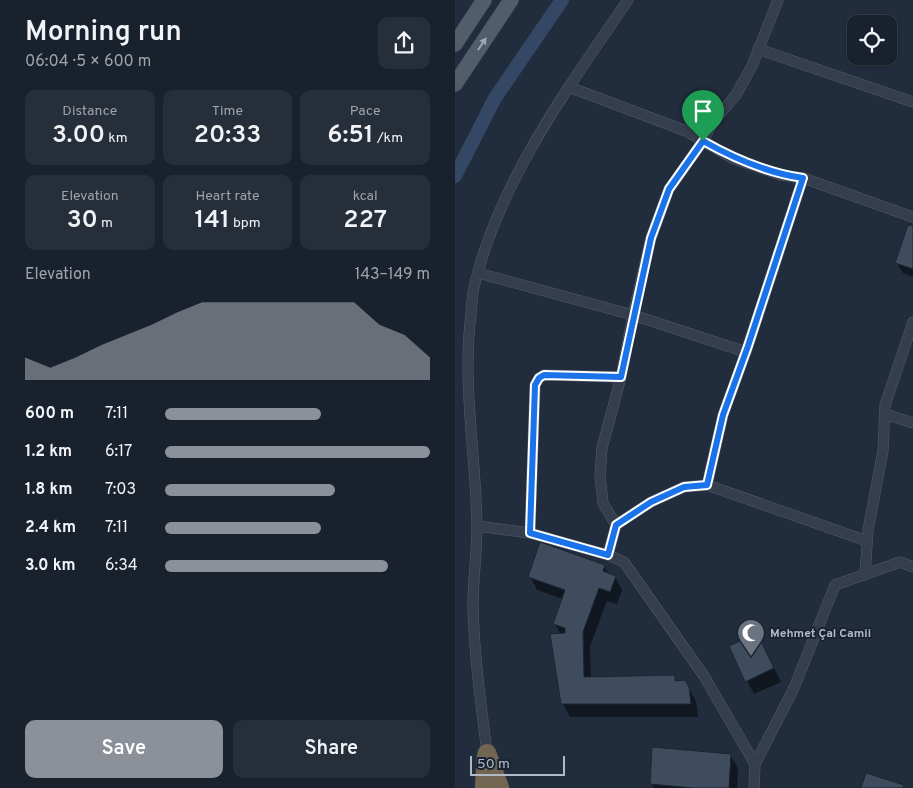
<!DOCTYPE html>
<html lang="en">
<head>
<meta charset="utf-8">
<style>
	body { margin:0; font-family:Overpass,sans-serif; background:#262e39; color:#f1f3f6; height:100vh; display:flex; flex-direction:column; font-size:19px; white-space:nowrap }
	* { box-sizing:border-box; margin:0 }
	p { font-size:16px; color:#9fa3aa }
	.icon { flex:none; width:28px; height:28px; fill:none; stroke:currentColor; stroke-width:2; stroke-linecap:round; stroke-linejoin:round }
	.map { position:relative; flex:1; overflow:hidden }
	.side { display:flex; flex-direction:column; background:#19212d; width:455px }
	.side>* { flex:none }
	.fabs { position:absolute; left:392px; top:15px; display:grid; gap:10px }
	.fabs a { display:grid; place-items:center; width:50px; height:50px; border-radius:10px; background:#19212d; box-shadow:0 1px 4px #0004,0 0 0 1px #373e49; font-size:25px }
	.scale { position:absolute; left:15px; bottom:12px; width:95px; box-sizing:border-box; padding-left:5px; border:2px solid #b0b9c8; border-top:0; font-size:14px; line-height:18px; white-space:nowrap; color:#b0b9c8; -webkit-text-stroke:4px #1a2331; paint-order:stroke }
	.pin { position:absolute; display:grid; place-items:center; width:42px; height:42px; color:#fff; margin:-51px -21px; border-radius:50% 50% 50% 0; rotate:-45deg; box-shadow:0 0 5px #0007 }
	.pin .icon { rotate:45deg }
	.round { display:grid; place-items:center; flex:none; width:52px; height:52px; border-radius:10px; background:#262e39 }
	.head { display:flex; align-items:center; justify-content:space-between; height:85px; padding:0 25px }
	h1 { font-size:28px; font-weight:600; line-height:38px }
	.figures { display:grid; grid-template-columns:repeat(3,1fr); gap:8px; height:85px; padding:5px 25px }
	.figures div { display:grid; align-content:center; border-radius:10px; background:#262e39; text-align:center }
	.figures b { font-size:25px; font-weight:600 }
	.figures small { font-size:14px; font-weight:400 }
	.figures p { font-size:14px }
	.chart { height:140px; padding:10px 25px }
	.chart p { display:flex; justify-content:space-between }
	.chart svg { width:100%; height:90px; margin-top:5px; fill:#8c9099; opacity:.7 }
	.primary-button { display:flex; gap:10px; margin-top:auto; padding:10px 25px }
	.primary-button a { flex:1; height:58px; border-radius:10px; background:#8c9099; color:#fff; font-size:20px; font-weight:600; line-height:58px; text-align:center }
	.primary-button a+a { background:#262e39; color:#f1f3f6 }
	ul { padding:0 25px; list-style:none; font-size:16px }
	li { display:grid; grid-template-columns:80px 60px 1fr; align-items:center; height:38px }
	li i { height:12px; border-radius:6px; background:#8c9099 }
	main { display:flex; flex:1; min-height:0 }
	.map>svg:first-child { display:block }
	.shadow { fill:#0007 }
	.lines { fill:none; stroke-linecap:round; stroke-linejoin:round }
	.canal { stroke:#344764; stroke-width:14 }
	.building { fill:#3f4c5e; stroke:#1c2533 }
	.street-casing { stroke:#535c6a; stroke-width:11 }
	.primary-casing { stroke:#3e4755; stroke-width:16 }
	.highway-casing { stroke:#404957; stroke-width:19 }
	.street { stroke:#353e4c; stroke-width:10 }
	.primary { stroke:#525d6c; stroke-width:15 }
	.highway { stroke:#726551; stroke-width:18 }
	.oneway { fill:#9da7b6 }
	.route-casing { stroke:#fff; stroke-width:10 }
	.route { stroke:#1a73e8; stroke-width:6 }
	.labels { text-anchor:middle; stroke-width:4; stroke-linejoin:round; paint-order:stroke }
	.poi-label { font-size:12px; font-weight:bold; fill:#b0b9c8; stroke:#1a2331; text-anchor:start }
</style>
</head>
<body>
<main>
<section class="side">
<div class="head"><div><h1>Morning run</h1><p>06:04 · 5 × 600 m</p></div><a class="round"><svg class="icon" aria-label="share" viewBox="0 0 24 24"><path d="M12 15V3M7 8l5-5 5 5M5 13v7h14v-7"/></svg></a></div>
<div class="figures">
<div><p>Distance</p><b>3.00<small> km</small></b></div>
<div><p>Time</p><b>20:33</b></div>
<div><p>Pace</p><b>6:51<small> /km</small></b></div>
</div>
<div class="figures">
<div><p>Elevation</p><b>30<small> m</small></b></div>
<div><p>Heart rate</p><b>141<small> bpm</small></b></div>
<div><p>kcal</p><b>227</b></div>
</div>
<div class="chart"><p><span>Elevation</span>143–149 m</p>
<svg viewBox="0 0 160 44" preserveAspectRatio="none"><path d="M0 44V33L10 38L20 33L30 27L40 22L50 17L60 11L70 6L80 6L90 6L100 6L110 6L120 6L130 6L140 17L150 22L160 33V44z"/></svg>
</div>
<ul>
<li><b>600 m</b>7:11<i style="width:59%"></i></li>
<li><b>1.2 km</b>6:17<i style="width:100%"></i></li>
<li><b>1.8 km</b>7:03<i style="width:64%"></i></li>
<li><b>2.4 km</b>7:11<i style="width:59%"></i></li>
<li><b>3.0 km</b>6:34<i style="width:84%"></i></li>
</ul>
<div class="primary-button"><a>Save</a><a>Share</a></div>
</section>
<div class="map">
<svg width="458" height="788" viewBox="0 0 458 788">
	<rect width="100%" height="100%" fill="#212c3c"/>
	<path class="shadow" d="M458,227V277L448,273L442,263Z
		M149,566L154,575L160,577L167,590L162,604L152,601L135,646L136,678L219,676L222,682L233,687L241,701L243,717H115L108,704L106,635L100,623L108,599L82,590L75,576Z
		M302,634L326,682L299,694L292,681Z
		M275,755L283,768L282,788H199L196,784Z"/>
	<g class="lines">
		<path class="canal" d="M0,176L40,98L107,0"/>
	</g>
	<path class="building" d="M453,225L458,226V269L440,263Z
		M85,542L150,565L148,571L161,576L155,592L144,588L128,632L129,677L220,675V681L230,680L234,687L236,704H106L95,634L110,633V628L98,624L110,590L73,577Z
		M302,633L319,668L290,682L274,646Z
		M197,747L276,754L274,788H238L195,784Z
		M411,773L449,785L448,788H406Z"/>
	<g class="lines">
		<defs>
			<path id="street" d="M303,49L458,102
				M114,87L231,131L277,158L326,175L348,178L458,217
				M23,273L178,315L196,238L214,189L248,141L258,122L281,95L297,66L323,0
				M430,414L458,423
				M252,485L412,541
				M161,525L148,503L145,476L147,448L166,377L178,315L291,352
				M22,526L75,533L153,555L161,525L196,502L229,487L252,485L268,415L293,346L348,178
				M75,533L80,385L84,378L89,375L166,377
				M153,555L169,562L249,676L300,764L299,788
				M410,575L413,530L428,451L430,405L458,322
				M32,753C26,704 19,655 18,606C18,579 22,552 22,526C21,455 7,385 16,314C17,304 17,293 20,283C46,178 113,88 173,0
				M300,764L339,688L380,585L445,562L458,567"/>
			<path id="primary" d="M0,44L29,0
				M0,84L56,0"/>
			<path id="highway" d="M32,753L45,788
				M29,788L31,756"/>
		</defs>
		<use href="#street" class="street-casing"/>
		<use href="#primary" class="primary-casing"/>
		<use href="#highway" class="highway-casing"/>
		<use href="#street" class="street"/>
		<use href="#primary" class="primary"/>
		<use href="#highway" class="highway"/>
	</g>
	<defs><path id="oneway-solid" d="M-6-.8H1V-3.2L6.5 0L1 3.2V.8H-6Z" transform="scale(1.25)"/></defs>
	<use class="oneway" href="#oneway-solid" transform="translate(27 44) rotate(-56)"/>
	<g class="lines">
		<defs>
			<path id="route" d="M248,141C280,159 312,173 348,178L293,346L268,415L252,485L229,487L196,502L161,525L153,555L75,533L80,385L84,378L89,375L166,377L196,238L214,189Z"/>
		</defs>
		<use href="#route" class="route-casing"/>
		<use href="#route" class="route"/>
	</g>
	<defs>
		<symbol id="mosque-pin" viewBox="-11 -11 22 30"><path d="M0 17L-7.5 6A9.5 9.5 0 1 1 7.5 6Z" fill="#6b7280" stroke="#1a2331"/><path d="M3.5-4.9A6 6 0 1 0 3.5 4.9A5 5 0 1 1 3.5-4.9Z" fill="#fff"/></symbol>
	</defs>
	<g fill-rule="evenodd">
		<use href="#mosque-pin" x="280" y="617" width="32" height="43"/>
	</g>
	<g class="labels">
		<g class="poi-label">
			<text x="315" y="637">Mehmet Çal Camii</text>
		</g>
	</g>
</svg>
<div class="fabs">
<a><svg class="icon" aria-label="locate" viewBox="0 0 24 24"><circle cx="12" cy="12" r="6"/><path d="M12 2v4M12 18v4M2 12h4M18 12h4"/></svg></a>
</div>
<div class="scale">50 m</div>
<div class="pin" style="left:248px;top:141px;background:#1e9e55"><svg class="icon" aria-label="arrive" viewBox="0 0 24 24"><path d="M6 21V4h12l-3 4 3 4H6"/></svg></div>
</div>
</main>
</body>
</html>
